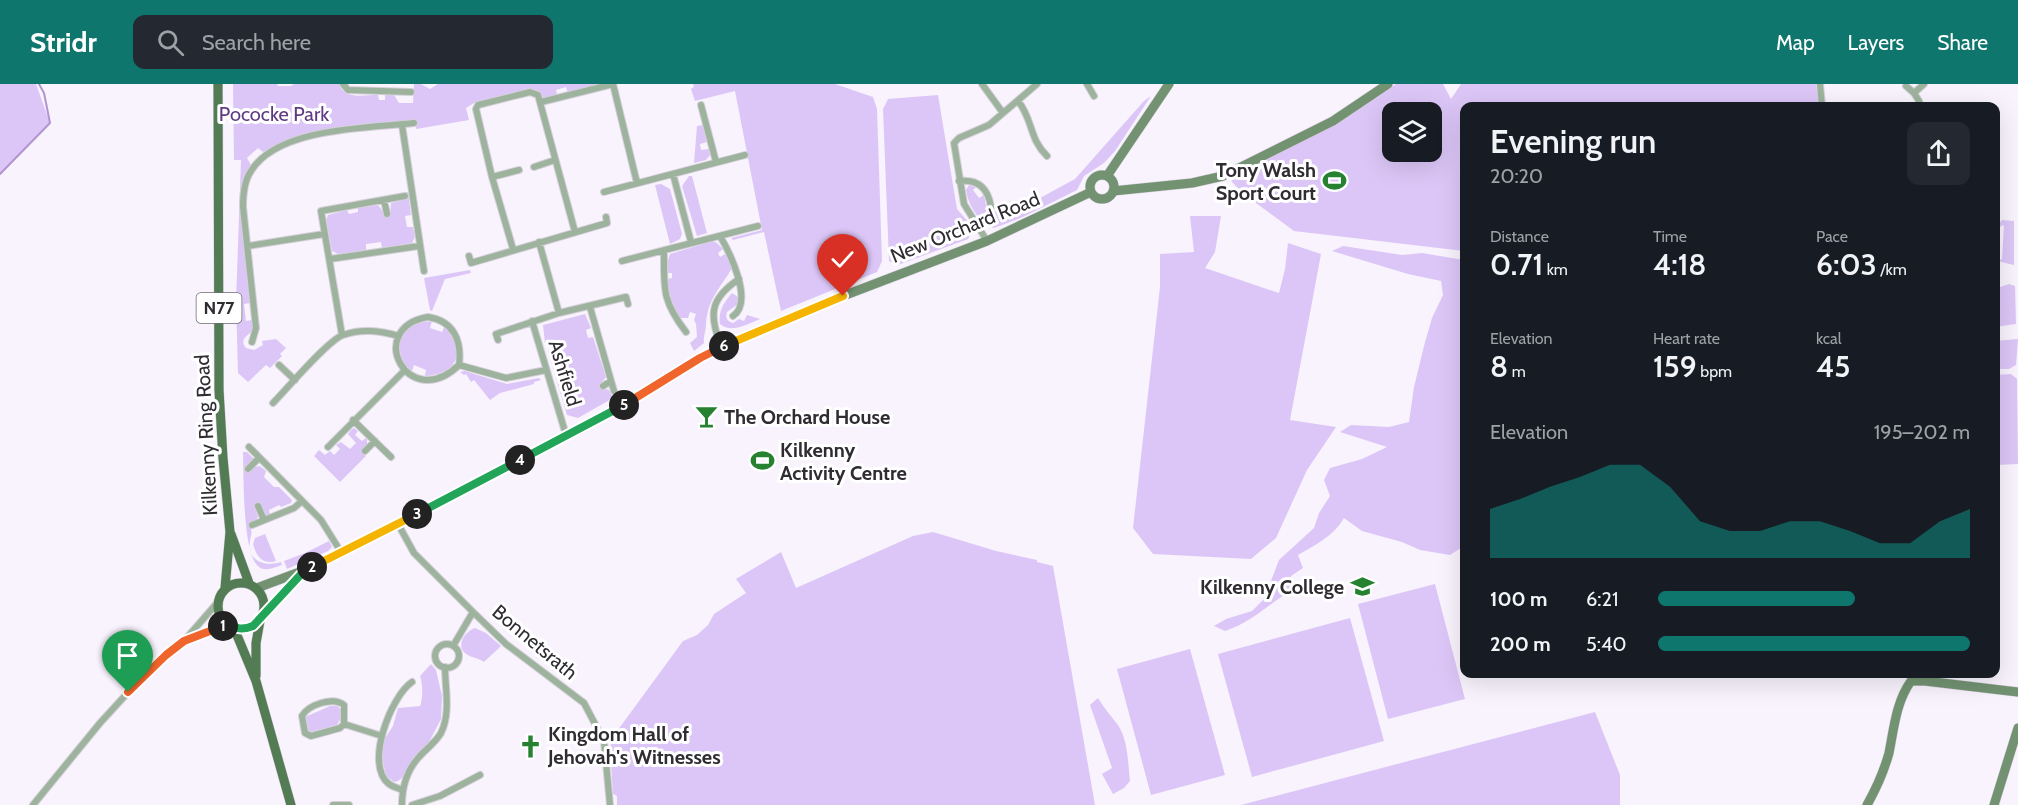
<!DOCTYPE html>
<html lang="en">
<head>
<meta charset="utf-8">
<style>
	body { margin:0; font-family:Cabin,sans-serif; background:#242831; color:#f1f3f6; height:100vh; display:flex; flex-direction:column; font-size:22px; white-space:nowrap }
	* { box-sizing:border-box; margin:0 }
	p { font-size:20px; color:#9ea1a6 }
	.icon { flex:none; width:33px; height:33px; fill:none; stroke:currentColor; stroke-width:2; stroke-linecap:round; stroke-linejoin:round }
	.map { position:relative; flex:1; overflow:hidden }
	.side { position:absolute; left:1460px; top:18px; width:540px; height:576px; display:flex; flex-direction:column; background:#171b24; border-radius:12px; box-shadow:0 6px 24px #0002 }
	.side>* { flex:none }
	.fabs { position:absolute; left:1382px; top:18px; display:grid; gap:12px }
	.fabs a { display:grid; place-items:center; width:60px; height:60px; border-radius:12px; background:#171b24; box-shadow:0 6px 24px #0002; font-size:30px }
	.pin { position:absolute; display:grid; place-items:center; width:51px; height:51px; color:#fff; margin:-62px -26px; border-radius:50% 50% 50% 0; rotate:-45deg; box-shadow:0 0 6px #0007 }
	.pin .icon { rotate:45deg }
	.km { position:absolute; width:30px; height:30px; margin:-15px; border-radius:50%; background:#222; color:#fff; font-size:16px; line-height:30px; text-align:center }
	.round { display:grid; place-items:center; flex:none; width:63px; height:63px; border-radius:12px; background:#242831 }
	.headline { display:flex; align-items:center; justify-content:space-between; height:102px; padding:0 30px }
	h1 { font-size:33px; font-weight:600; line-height:45px }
	.stats { display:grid; grid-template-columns:repeat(3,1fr); gap:9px; height:102px; padding:6px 30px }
	.stats div { display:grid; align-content:center }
	.stats b { font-size:30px; font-weight:600 }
	.stats small { font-size:16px; font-weight:400 }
	.stats p { font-size:16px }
	.chart { height:168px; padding:12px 30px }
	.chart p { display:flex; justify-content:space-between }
	.chart svg { width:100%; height:108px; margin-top:6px; fill:#0f766e; opacity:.7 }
	ul { padding:0 30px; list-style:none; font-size:20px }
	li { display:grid; grid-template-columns:96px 72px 1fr; align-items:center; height:45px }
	li i { height:15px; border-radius:8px; background:#0f766e }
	header { display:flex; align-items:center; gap:36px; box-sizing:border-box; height:84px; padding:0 30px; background:#0f766e; color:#fff }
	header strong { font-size:28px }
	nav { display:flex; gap:33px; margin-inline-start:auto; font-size:21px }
	.search { width:420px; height:54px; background:#242831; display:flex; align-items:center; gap:15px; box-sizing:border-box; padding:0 21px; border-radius:12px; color:#9ea1a6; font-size:22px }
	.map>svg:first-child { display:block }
	.green { fill:#dcc6f7; fill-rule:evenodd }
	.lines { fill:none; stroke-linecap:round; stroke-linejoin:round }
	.stream { stroke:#b095cf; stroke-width:2 }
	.street-casing { stroke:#d4cfd8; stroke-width:8 }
	.secondary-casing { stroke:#d4cfd8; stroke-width:10 }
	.primary-casing { stroke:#d4cfd8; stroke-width:10 }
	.street { stroke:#9db39d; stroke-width:6 }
	.secondary { stroke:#729272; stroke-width:9 }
	.primary { stroke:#537b54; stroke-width:9 }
	.split-1-casing { stroke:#fff; stroke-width:12 }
	.split-2-casing { stroke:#fff; stroke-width:12 }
	.split-3-casing { stroke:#fff; stroke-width:12 }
	.split-4-casing { stroke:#fff; stroke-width:12 }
	.split-5-casing { stroke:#fff; stroke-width:12 }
	.split-6-casing { stroke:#fff; stroke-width:12 }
	.split-7-casing { stroke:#fff; stroke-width:12 }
	.split-1 { stroke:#f0652b; stroke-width:8 }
	.split-2 { stroke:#22a559; stroke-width:8 }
	.split-3 { stroke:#f5b400; stroke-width:8 }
	.split-4 { stroke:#22a559; stroke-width:8 }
	.split-5 { stroke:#22a559; stroke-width:8 }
	.split-6 { stroke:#f0652b; stroke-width:8 }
	.split-7 { stroke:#f5b400; stroke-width:8 }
	.labels { text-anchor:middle; stroke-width:6; stroke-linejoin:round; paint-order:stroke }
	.shield { fill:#fff; stroke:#6d6b70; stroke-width:1.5 }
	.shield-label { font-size:18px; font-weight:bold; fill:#2f2c32 }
	.park-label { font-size:20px; fill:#5f3a82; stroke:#fff }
	.poi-label { font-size:20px; font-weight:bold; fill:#2f2c32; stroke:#fff; text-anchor:start }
	.street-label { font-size:20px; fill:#2f2c32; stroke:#fff }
</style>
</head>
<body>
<header>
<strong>Stridr</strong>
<div class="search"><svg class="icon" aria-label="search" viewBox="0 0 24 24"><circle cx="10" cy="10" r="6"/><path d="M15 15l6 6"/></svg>Search here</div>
<nav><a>Map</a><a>Layers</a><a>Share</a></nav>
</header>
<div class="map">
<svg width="2018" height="721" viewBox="0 0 2018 721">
	<rect width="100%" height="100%" fill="#f8f3fd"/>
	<path class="green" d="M0,0H36L50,39L0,90Z
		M233,0H277L278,2H291L294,0H339C344,16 364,11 378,11L379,16H385V11H394L399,19H413L414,0H421L430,5L438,0H601L568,9L566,3L556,6L557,11L544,15C540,8 536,5 528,5L474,19L466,24L469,36L416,45L415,36C362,40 309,41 263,68L258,64L247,74L251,81L244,92L242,103L240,123L250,219L244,220L246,237L252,236V247C247,252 239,256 246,264L254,266L263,261L262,257L276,255L286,264L280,270L282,272L270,284L266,281L248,298L238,289L236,218L241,76H234Z
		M693,0H835L873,13L877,25L882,177L877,188L781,227L764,148L733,156L731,154L762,146L735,7L695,17L691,5L694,3Z
		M1396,0H1443L1451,15L1461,0H1816L1819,22H1464V167L1294,147L1245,111L1232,98L1231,94L1246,84ZM1392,28H1431V68H1392Z
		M938,11L957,125L971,141L973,146L968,155L898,181L889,177L883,25L888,15Z
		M1151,12L1115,67L1104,79L1084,92L1077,106L1023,133L994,144C979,139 968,121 966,106L969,101L976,103L973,106L979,114L984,111L987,127L990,129L996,127L1001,135L1075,95L1144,17Z
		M703,41L707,58L700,60L701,66L709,65L710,71L706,76L694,79L697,42Z
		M689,92H692L707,149L697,152L682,102Z
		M661,100L670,105L682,150L680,155L670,160L655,101Z
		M406,108H408L411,131L405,132L407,143H413L415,153L412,159L382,164L381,158L366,160V166L338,170L332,167L326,136L328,131L347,126L349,130L358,128V124L378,121L382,126L384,132L390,131L391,119L407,115Z
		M1190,132H1221L1215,168L1205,184L1279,209L1285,185L1288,159L1321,170L1290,336L1336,343L1307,386L1276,454L1251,475L1153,470L1133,444L1160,203V170L1194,168Z
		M2002,136L2014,137V181L1997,177L2002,175L2004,141L1999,143V139Z
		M713,157L717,159L723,165L718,169L720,173L725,170L732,184C720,205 707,215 706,241C706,247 703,252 704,259L694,267L690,259L697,253L696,240L694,236L696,230L690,228L688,234H679C672,222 669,208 667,195L672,194V189H666L667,179L670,170Z
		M1343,162L1402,171L1422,169L1464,176V462L1450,471L1420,466L1402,458L1362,447L1344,434C1334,452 1315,461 1298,471L1303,484L1291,492V507C1268,520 1251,539 1225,547L1214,542L1226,535L1252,527L1264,515L1279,476L1314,444L1319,429L1330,412L1324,396L1330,384L1362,375L1387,363L1340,348L1351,341L1389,343L1409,338L1414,303L1424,262L1432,234L1443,211L1441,197L1408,190L1332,167Z
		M470,186L471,189L445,195L432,227L430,226L424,194Z
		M2009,200L2015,202L2016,240L1995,243V202L2000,203Z
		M732,209L738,213V220L727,228C725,234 727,237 733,239L739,235L744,237L747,231L760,235C747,240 732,250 720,240C718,227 724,218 732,209Z
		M585,230L591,244L586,246L588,254L593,253L606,293L601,299L602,304L609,306L613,314L578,334L567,331L548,267L553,264L550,257L545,259L543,241Z
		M432,237L430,244L442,248L445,241C465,267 460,289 425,292L426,286L414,281L412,287C398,277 395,256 409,244C415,239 423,238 432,237Z
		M2018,255L2016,281L2009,285H1995V257Z
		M465,287L507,300L539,294L541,296L534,298V300L500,309L490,316L474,296L471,298L466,290L464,291L460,288Z
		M2011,290L2017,295L2018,380L1995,381V291Z
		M354,344L358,347L355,351L362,357L366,354L367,355V361L361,367L366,372L340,398L314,372L319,366L325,371L330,367L334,371L340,365L336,361L341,358L350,365L356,359L348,350L351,346Z
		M243,368H247L254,375L245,384L249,388L255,383L260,382L266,387L264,393L274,403H279L292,416L291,419L281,423L279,421L269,426L270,431H266L260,419L254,422L258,432L257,435L249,440C253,448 251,450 250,457C246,477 266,483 281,478L282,481C276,483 265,488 259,483C242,471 244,390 243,368Z
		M933,448L996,467L1037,476V478L1053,482L1095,721H617V712L613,710L610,665L612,654L683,557L697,551L708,541L714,530L746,509L736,495L781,468L796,504L913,452Z
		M265,450L276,477C263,481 256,472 253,460L255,454Z
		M329,457L332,463L328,467L287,485L284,477L305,469Z
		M1435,500L1465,615L1388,635L1358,520Z
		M1350,534L1384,657L1252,693L1218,570Z
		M475,544L486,549L501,562L484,578C479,574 472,574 466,570C455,562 465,547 475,544Z
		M1190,565L1225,691L1151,711L1117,585Z
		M431,580L436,586L442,612L441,635L429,658L413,674L402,694L398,697L394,698L386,692L382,673L384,656L393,642L398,624L420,622C423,614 423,600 420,592Z
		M1098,614C1104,624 1111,632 1118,641C1128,656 1128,679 1130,697L1124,704L1113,710L1102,690L1112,684L1090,621Z
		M330,622H337L342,626L341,634L337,641L311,648L307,645L305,633Z
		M1595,628L1620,691V721H1241Z"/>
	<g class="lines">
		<path class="stream" d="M0,90L50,39L44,9L39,0"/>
		<defs>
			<path id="street" d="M343,0L348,6L411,8
				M613,0L637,99
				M982,0L1003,29
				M1087,0L1094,12
				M1820,0L1822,22
				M1906,2L1914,9
				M1018,17C1033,35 1029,55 1047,72
				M1919,17L1914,9L1924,0
				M541,18L613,0
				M701,21L716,78
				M402,41L424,187
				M534,83L555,76
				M673,90L691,158
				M492,93L519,86
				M959,97C978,95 988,104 991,123
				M604,108L745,71
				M384,116L387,130
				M720,152C730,169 754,218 733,232
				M987,157L964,120L954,59L959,54L989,41L1037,0
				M539,158L559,229
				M248,162L324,150
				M513,165L492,93L476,25L478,21L530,8L538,11L575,148
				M664,168C664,205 662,217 686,248
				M469,172L471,179L607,139L606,133
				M330,175L419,162
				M622,177L758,142
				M590,223L614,307
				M428,233C454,237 462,257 459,281C408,330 364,244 428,233Z
				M532,237L566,351
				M342,251L321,127L405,112
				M498,256L496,250L559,229L626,213L628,220
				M252,258L256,244L243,123C243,111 244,97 251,87C278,43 369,44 414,39
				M721,263C710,231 708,216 739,195
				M279,281L295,296
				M459,281L506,294L546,286
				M603,302L611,297
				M273,319C287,305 328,256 343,251C362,244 380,247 399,252
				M353,336L391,373
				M249,363L321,436L341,468
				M328,363L404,287
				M365,367L375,357
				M248,385L259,374
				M258,422L264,436
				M398,440L414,469L473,528L506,560L584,619L604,657L610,721
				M252,441L294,424L302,417
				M188,556L227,540
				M435 572a12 12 0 1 1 24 0a12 12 0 1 1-24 0Z
				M453,562L473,528
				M344,640V621C333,612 308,621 302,632L305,649L311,652L340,644L344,640L382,652
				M402,706C398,704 393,703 389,700C364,681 391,612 412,598
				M33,721L100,639L133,603L166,571L184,557L218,518
				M333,721H349
				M402,721C402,704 407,686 419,673C426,665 436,658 441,649C451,629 445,604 445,583
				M412,721L440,712L480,691"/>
			<path id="secondary" d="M1090 103a12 12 0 1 1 24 0a12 12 0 1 1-24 0Z
				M1107,92L1169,0
				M1113,107L1192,99L1223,92L1333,37L1388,0
				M257,504L305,486L398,440L631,317L700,274L721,263L843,212L987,157L1091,108
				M264,529L304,488
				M1867,721C1876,705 1884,687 1889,669C1894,644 1896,618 1911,597H1925L2018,608
				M1994,721L2018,644"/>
			<path id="primary" d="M218,0L219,306L223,374L230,448L225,504
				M231,450L249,499
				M218 522a23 23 0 1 1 46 0a23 23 0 1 1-46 0Z
				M234,544L256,597L291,721
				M256,592V559L260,537"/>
		</defs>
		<use href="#street" class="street-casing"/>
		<use href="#secondary" class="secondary-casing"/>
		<use href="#primary" class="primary-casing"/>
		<use href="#street" class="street"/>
		<use href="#secondary" class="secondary"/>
		<use href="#primary" class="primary"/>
	</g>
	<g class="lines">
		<defs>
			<path id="split-1" d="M128,608L166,571L184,557L223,542"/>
			<path id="split-2" d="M223,542L227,540C236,545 243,546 253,542L305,486L312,483"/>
			<path id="split-3" d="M312,483L417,430"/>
			<path id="split-4" d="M417,430L520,376"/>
			<path id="split-5" d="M520,376L624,321"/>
			<path id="split-6" d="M624,321L700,274L724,262"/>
			<path id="split-7" d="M724,262L843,212"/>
		</defs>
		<use href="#split-1" class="split-1-casing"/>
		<use href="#split-2" class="split-2-casing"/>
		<use href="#split-3" class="split-3-casing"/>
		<use href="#split-4" class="split-4-casing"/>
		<use href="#split-5" class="split-5-casing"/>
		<use href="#split-6" class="split-6-casing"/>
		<use href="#split-7" class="split-7-casing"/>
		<use href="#split-1" class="split-1"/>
		<use href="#split-2" class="split-2"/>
		<use href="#split-3" class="split-3"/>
		<use href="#split-4" class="split-4"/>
		<use href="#split-5" class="split-5"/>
		<use href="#split-6" class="split-6"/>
		<use href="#split-7" class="split-7"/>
	</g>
	<defs>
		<symbol id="stadium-bare" viewBox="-9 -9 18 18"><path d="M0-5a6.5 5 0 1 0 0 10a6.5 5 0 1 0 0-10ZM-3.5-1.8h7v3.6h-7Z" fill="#268131" stroke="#fff" stroke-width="2.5" paint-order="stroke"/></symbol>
		<symbol id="bar-bare" viewBox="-9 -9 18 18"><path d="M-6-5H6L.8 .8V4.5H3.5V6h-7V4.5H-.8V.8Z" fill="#268131" stroke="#fff" stroke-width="2.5" paint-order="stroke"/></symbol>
		<symbol id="school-bare" viewBox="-9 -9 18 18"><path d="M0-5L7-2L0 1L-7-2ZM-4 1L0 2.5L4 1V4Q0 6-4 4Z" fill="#268131" stroke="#fff" stroke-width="2.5" paint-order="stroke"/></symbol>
		<symbol id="church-bare" viewBox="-9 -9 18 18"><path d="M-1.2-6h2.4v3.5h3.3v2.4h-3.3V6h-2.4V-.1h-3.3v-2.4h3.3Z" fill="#268131" stroke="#fff" stroke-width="2.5" paint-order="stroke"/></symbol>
	</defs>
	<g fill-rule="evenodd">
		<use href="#stadium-bare" x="1318" y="80" width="33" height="33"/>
		<use href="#bar-bare" x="690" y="316" width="33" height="33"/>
		<use href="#stadium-bare" x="746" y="360" width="33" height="33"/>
		<use href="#school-bare" x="1346" y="486" width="33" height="33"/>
		<use href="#church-bare" x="514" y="646" width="33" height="33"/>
	</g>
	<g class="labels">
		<rect class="shield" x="196.5" y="209" width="45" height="30" rx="4.5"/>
		<g class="shield-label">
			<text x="219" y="230">N77</text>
		</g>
		<g class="park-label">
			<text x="274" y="37">Pococke Park</text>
		</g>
		<g class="poi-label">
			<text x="1316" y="93" text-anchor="end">Tony Walsh<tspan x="1316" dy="23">Sport Court</tspan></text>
			<text x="724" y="340">The Orchard House</text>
			<text x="780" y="373">Kilkenny<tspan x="780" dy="23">Activity Centre</tspan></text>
			<text x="1344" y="510" text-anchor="end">Kilkenny College</text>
			<text x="548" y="657">Kingdom Hall of<tspan x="548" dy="23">Jehovah's Witnesses</tspan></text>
		</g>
		<g class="street-label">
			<text transform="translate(965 143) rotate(-22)" y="7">New Orchard Road</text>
			<text transform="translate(565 289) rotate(73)" y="7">Ashfield</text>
			<text transform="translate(206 351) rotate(-93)" y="7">Kilkenny Ring Road</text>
			<text transform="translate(535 558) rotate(40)" y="7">Bonnetsrath</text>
		</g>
	</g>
</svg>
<div class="fabs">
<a><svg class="icon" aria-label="layers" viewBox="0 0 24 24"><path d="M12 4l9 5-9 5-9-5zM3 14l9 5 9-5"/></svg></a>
</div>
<div class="pin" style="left:128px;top:608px;background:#1e9e55"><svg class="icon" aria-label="arrive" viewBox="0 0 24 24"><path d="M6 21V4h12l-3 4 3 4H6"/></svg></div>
<div class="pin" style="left:843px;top:212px;background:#d93025"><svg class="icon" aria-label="check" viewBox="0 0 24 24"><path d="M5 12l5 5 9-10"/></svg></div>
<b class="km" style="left:223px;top:542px">1</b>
<b class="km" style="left:312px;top:483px">2</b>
<b class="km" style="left:417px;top:430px">3</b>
<b class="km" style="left:520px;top:376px">4</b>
<b class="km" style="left:624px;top:321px">5</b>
<b class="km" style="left:724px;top:262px">6</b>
<section class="side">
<div class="headline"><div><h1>Evening run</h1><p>20:20</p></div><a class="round"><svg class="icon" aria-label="share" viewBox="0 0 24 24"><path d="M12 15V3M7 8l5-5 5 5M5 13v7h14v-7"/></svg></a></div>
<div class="stats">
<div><p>Distance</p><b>0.71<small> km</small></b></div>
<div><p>Time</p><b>4:18</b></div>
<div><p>Pace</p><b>6:03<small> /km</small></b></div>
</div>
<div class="stats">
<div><p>Elevation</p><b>8<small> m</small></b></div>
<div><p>Heart rate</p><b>159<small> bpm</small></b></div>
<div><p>kcal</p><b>45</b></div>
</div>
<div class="chart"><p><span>Elevation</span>195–202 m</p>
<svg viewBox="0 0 160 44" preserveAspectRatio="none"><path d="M0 44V24L10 20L20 15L30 11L40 6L50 6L60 15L70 29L80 33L90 33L100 29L110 29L120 33L130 38L140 38L150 29L160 24V44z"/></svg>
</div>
<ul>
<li><b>100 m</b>6:21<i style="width:63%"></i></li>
<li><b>200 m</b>5:40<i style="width:100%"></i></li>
</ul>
</section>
</div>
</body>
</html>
